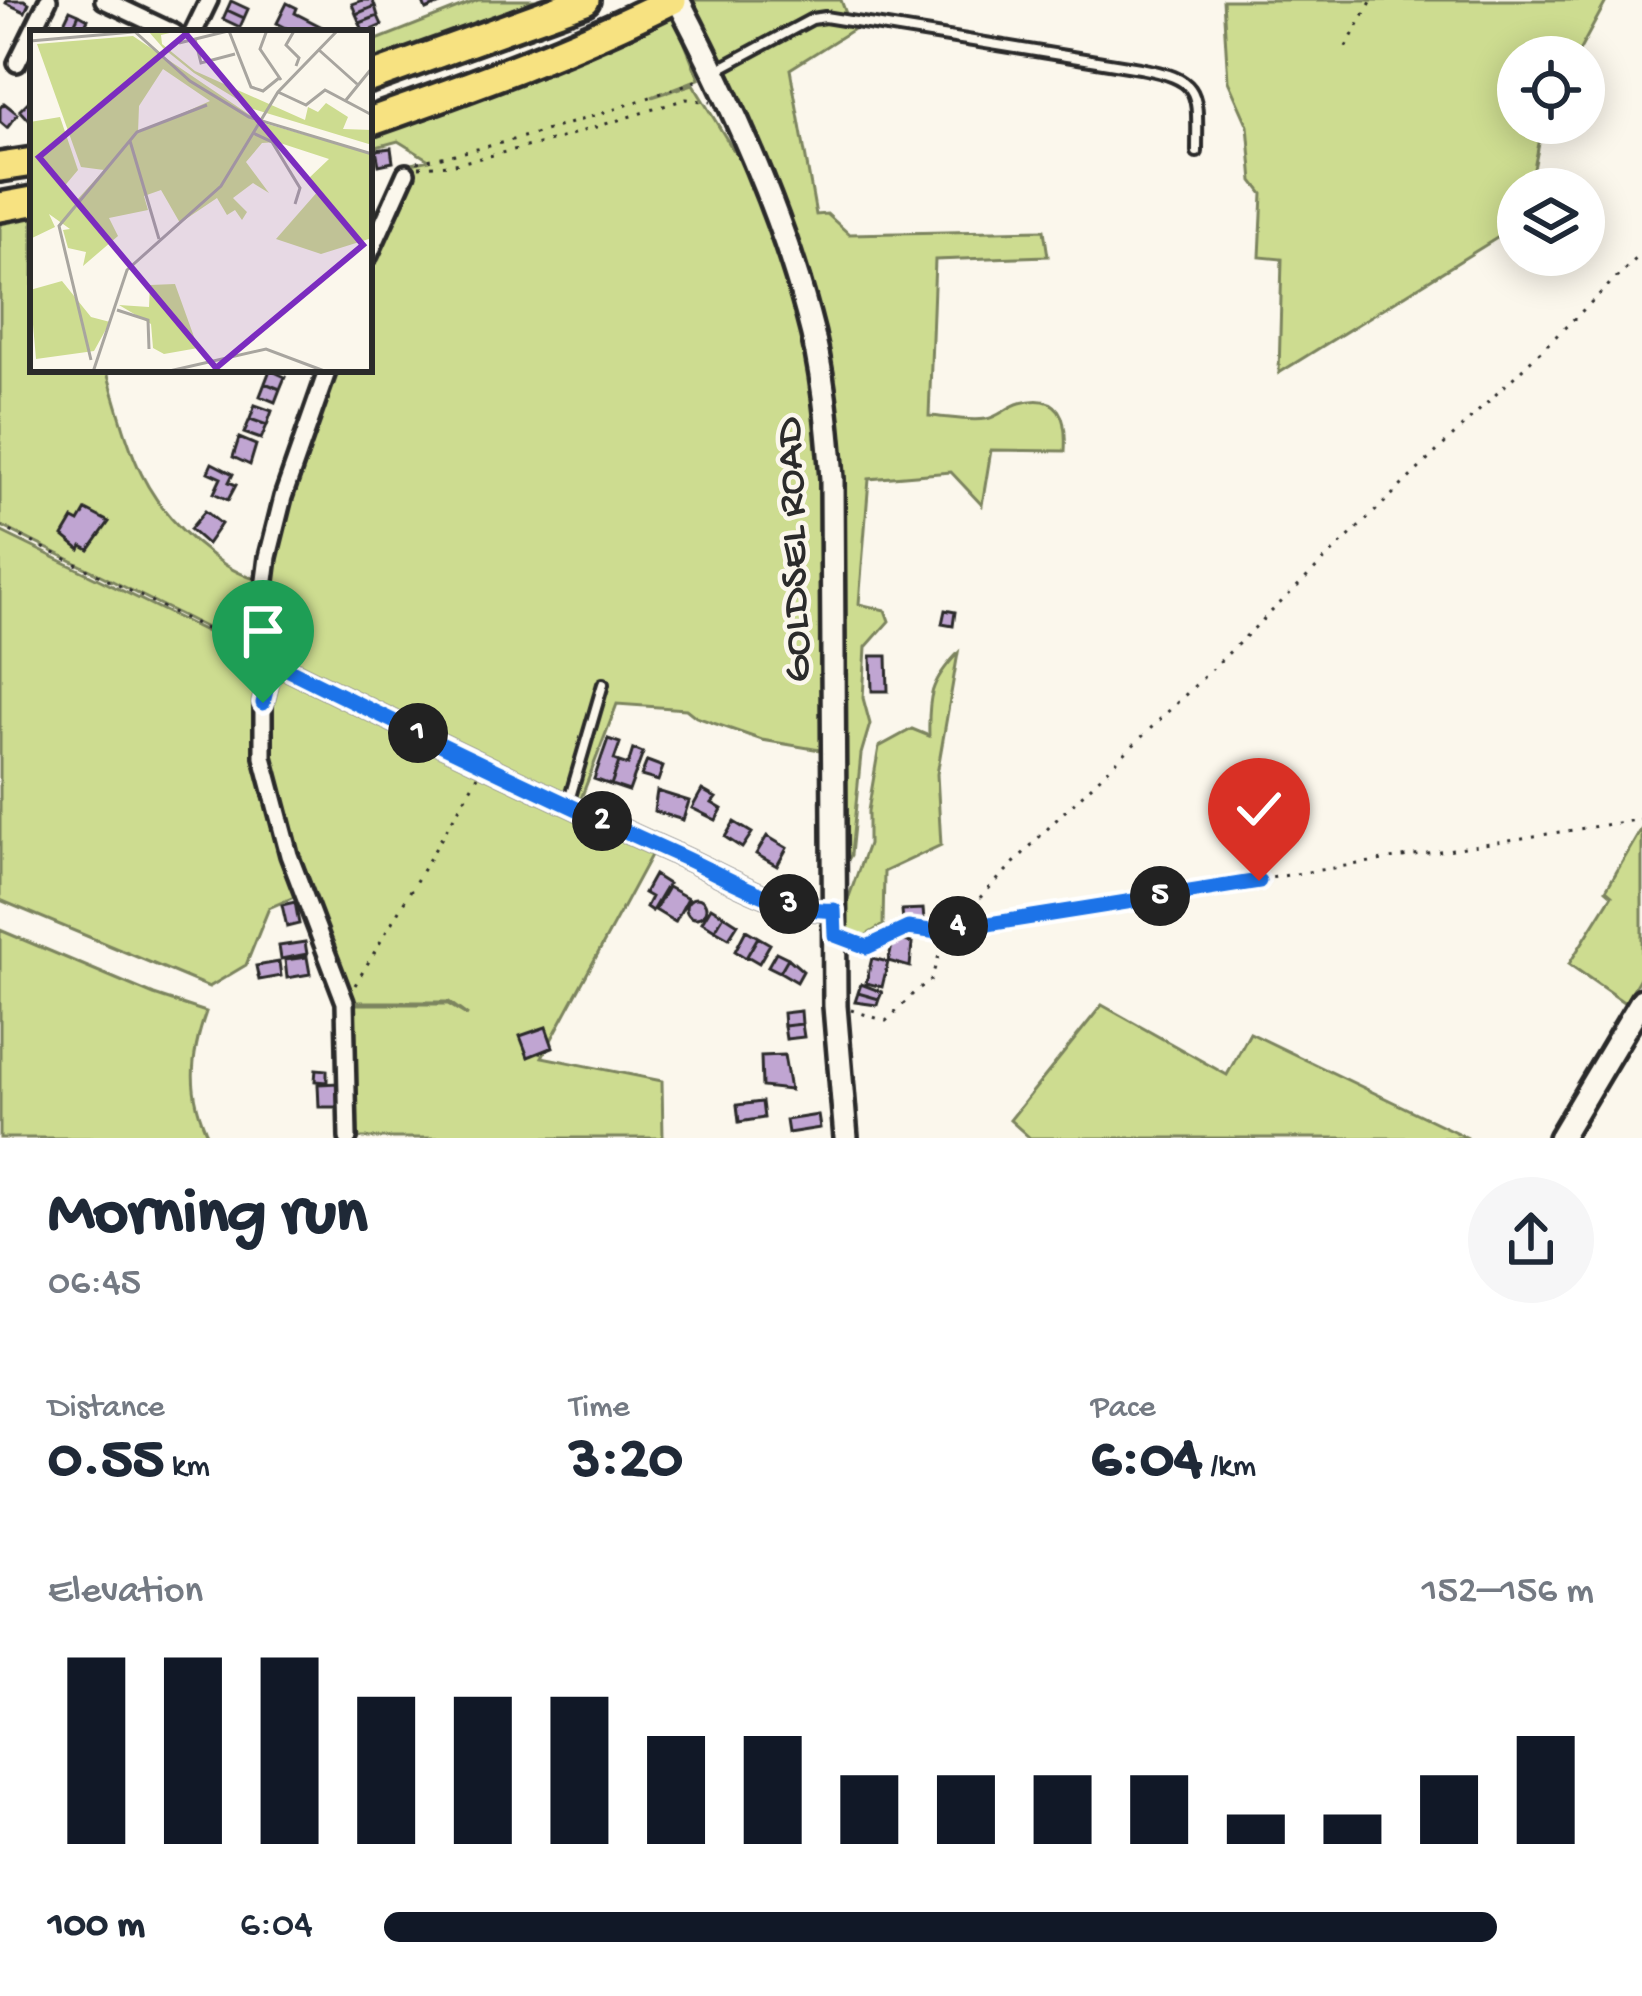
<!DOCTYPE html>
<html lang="en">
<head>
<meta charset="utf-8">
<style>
	body { margin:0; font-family:"Gochi Hand",sans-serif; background:#f6f6f7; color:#1f2937; height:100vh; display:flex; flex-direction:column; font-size:45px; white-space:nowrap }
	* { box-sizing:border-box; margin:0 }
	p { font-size:39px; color:#747a83 }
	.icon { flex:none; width:66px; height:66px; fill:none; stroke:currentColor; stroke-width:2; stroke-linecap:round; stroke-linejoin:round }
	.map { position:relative; height:1138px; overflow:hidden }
	.panel { display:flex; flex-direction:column; background:#fff; flex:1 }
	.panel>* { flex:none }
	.buttons { position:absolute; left:1497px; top:36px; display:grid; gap:24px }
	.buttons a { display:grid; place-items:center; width:108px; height:108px; border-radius:50%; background:#fff; box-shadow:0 6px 30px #0003; font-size:60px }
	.pin { position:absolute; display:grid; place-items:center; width:102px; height:102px; color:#fff; margin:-123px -51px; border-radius:50% 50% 50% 0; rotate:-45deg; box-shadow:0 0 12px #0007 }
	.pin .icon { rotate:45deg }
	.km { position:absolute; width:60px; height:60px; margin:-30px; border-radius:50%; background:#222; color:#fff; font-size:33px; line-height:60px; text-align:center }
	.round { display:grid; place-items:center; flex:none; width:126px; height:126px; border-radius:63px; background:#f6f6f7 }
	.head { display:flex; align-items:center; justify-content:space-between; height:204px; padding:0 48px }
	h1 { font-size:66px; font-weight:800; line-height:90px }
	.figures { display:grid; grid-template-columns:repeat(3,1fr); gap:18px; height:204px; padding:12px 48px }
	.figures div { display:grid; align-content:center }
	.figures b { font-size:60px; font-weight:800 }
	.figures small { font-size:33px; font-weight:400 }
	.figures p { font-size:33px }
	.chart { height:336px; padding:24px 48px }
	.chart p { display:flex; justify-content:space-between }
	.chart svg { width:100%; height:216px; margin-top:12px; stroke:#111827; stroke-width:6 }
	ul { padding:0 48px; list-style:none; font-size:39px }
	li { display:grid; grid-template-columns:192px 144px 1fr; align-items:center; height:90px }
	li i { height:30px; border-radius:15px; background:#111827 }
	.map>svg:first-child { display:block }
	.green { fill:#cddc90; stroke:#7c845e; stroke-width:3 }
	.building { fill:#c0a5d2; stroke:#2b2b2b; stroke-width:3 }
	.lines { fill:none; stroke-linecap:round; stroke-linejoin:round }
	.service-casing { stroke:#2b2b2b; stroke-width:16 }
	.minor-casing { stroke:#2b2b2b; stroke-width:24 }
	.tertiary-casing { stroke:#2b2b2b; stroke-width:30 }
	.secondary-casing { stroke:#2b2b2b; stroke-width:30 }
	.trunk-casing { stroke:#2b2b2b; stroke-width:36 }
	.path { stroke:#2b2b2b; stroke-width:3; stroke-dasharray:3 9; stroke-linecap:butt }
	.service { stroke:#fbf7ec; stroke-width:8 }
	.minor { stroke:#fbf7ec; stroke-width:15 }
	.tertiary { stroke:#fbf7ec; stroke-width:21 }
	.secondary { stroke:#fbf7ec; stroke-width:21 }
	.trunk { stroke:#f7e281; stroke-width:27 }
	.route-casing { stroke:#fff; stroke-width:24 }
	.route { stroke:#1a73e8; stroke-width:15 }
	.labels { text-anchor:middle; stroke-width:9; stroke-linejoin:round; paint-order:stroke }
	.street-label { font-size:42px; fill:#2b2b2b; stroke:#fbf7ec }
	.inset-road { fill:none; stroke:#a8a59f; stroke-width:3 }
	.view { fill:#7b2cbf; fill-opacity:0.15; stroke:#7b2cbf; stroke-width:6 }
	.inset-edge { fill:none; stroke:#2b2b2b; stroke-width:6 }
</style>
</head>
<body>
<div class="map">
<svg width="1642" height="1138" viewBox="0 0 1642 1138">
	<rect width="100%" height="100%" fill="#fbf7ec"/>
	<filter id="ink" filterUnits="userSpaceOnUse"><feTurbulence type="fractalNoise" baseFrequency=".00833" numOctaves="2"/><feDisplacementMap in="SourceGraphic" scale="24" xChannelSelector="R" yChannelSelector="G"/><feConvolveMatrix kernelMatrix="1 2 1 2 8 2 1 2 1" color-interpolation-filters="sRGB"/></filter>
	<g filter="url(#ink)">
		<path class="green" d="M478,0H545L452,39L369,66V43Z
			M687,0H841L852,30L790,69L816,215L827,214L849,234L1044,230L1048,256L935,260L929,416C947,417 969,422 986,419C998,418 1008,406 1020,403C1061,392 1067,418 1065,451L991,450L982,505L951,472L869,479L859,604L885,610L889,621L866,647L863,698L870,724L861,754L851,855L845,865L832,752L762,740L696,717L686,709L617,704L577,809C525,784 298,686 280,644C263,605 276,557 284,517C295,466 325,422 335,369H369V258L411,164L429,160L398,141L369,149V123L668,1L699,79L652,97L693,84L732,148L764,190L775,187C755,121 723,59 687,0Z
			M1223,0H1607L1576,57H1518V123H1543L1530,189H1518V225L1279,373L1282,259L1260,257L1263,194L1253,181L1248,126L1228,81Z
			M33,211V369H106C128,440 135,489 193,540C214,557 229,571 255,579L251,650L0,525V221Z
			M0,531L256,656L260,782L301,894L269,908L246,965L209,987L0,900Z
			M958,653L937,774L941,845L884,872L883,925L858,940L847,929L846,905L868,844V811L879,747L912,729L929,736C928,697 930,682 958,653Z
			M292,674L656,846L542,1057L662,1081L663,1138H351L349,1004H448L468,1016L449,1002H347L268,778V688Z
			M1642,828V974L1625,1003L1569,964L1612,895L1606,890Z
			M0,930L154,995L206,1012C190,1058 187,1093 209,1138H0Z
			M1102,1005L1227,1075L1250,1033L1468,1138H1030L1010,1120Z"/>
		<path class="building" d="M7,0H24L29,3L25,12L6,3Z
			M363,0H372L375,6L356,14L352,4Z
			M422,0H444L445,2L426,10Z
			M231,1L248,9L244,18L227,10Z
			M287,3L297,8L295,13L322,27L319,33H296L277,23Z
			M375,6L378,16L360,23L356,14Z
			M70,10L79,14L70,33L61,29Z
			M227,10L244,18L240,27L223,19Z
			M79,14L88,19L81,33H70Z
			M378,16L382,25L364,33L360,23Z
			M29,101L33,105L31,122L20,110Z
			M4,103L18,114L7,128L0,122V108Z
			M391,148L393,162L379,165L376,150Z
			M270,370L285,377L280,389L265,383Z
			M265,383L280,389L275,402L260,396Z
			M255,405L272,411L267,425L250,419Z
			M250,419L267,425L261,439L244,433Z
			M239,438L256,445L250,465L233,457Z
			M212,463L233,474L229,482L236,485L228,500L214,493L221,478L208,472Z
			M86,510L109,522L89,550L82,546L80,550L63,536L73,519L79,522Z
			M205,511L221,524L207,544L190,529Z
			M945,610L955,612L953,626L942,624Z
			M871,656H887L888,691H872Z
			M608,739L620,743L614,760L619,762L611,785L594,779Z
			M633,749L643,753L629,791L611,785L619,762L628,765Z
			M647,761L663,767L658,781L641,776Z
			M702,790L716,798L712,803L722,809L716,820L692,808Z
			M657,791L689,801L683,820L654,811Z
			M734,822L752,833L742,848L725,837Z
			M767,836L787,848L777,866L756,854Z
			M654,875L668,884L652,911L646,907L651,897L644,893Z
			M668,887L688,898L675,922L655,910Z
			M686 908a10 10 0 1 1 20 0a10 10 0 1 1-20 0Z
			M295,902L299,924L287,927L282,905Z
			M711,907L724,915L715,930L702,922Z
			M923,909L924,920L903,922L902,910Z
			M724,915L738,924L729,938L715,930Z
			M746,930L758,937L746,958L735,951Z
			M758,937L770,944L759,963L747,956Z
			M894,938L912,943L910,967L888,961Z
			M305,942L307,954L281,959L279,946Z
			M776,952L788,958L780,972L768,966Z
			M307,957L310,974L287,978L285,960Z
			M788,958L803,971L797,982L780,972Z
			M872,958L888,962L882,987L866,983Z
			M279,962L281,976L259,980L256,966Z
			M861,984L882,992L879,999L858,993Z
			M858,993L879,999L877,1005L855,1002Z
			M801,1011L802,1024L784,1026L783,1013Z
			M802,1024L804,1037L786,1039L784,1026Z
			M546,1027L553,1047L528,1057L520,1036Z
			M784,1055L790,1090L762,1087L761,1056Z
			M316,1069L327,1070V1082L315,1081Z
			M339,1083V1107H319L318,1084Z
			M762,1102L764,1118L739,1122L737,1105Z
			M818,1115L820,1128L788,1133L786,1120Z"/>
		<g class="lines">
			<defs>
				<path id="service" d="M715,71L812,19L825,17L1140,68C1204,80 1197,93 1197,152
					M568,804L603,684"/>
				<path id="minor" d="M104,0L174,33
					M193,33L209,0
					M17,63L48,0
					M369,255L406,173
					M328,369L283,497L268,557L263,596L265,632L273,662L263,703V757L289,855L345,1002L348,1138
					M273,662C408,729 543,795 680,856C727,877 783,914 834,910"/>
				<path id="tertiary" d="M1560,1138L1642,1000"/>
				<path id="secondary" d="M678,0C730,99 779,206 808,315C823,368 828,425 832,479L835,1006L846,1138"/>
				<path id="trunk" d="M369,78L585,0
					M369,122C472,86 574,49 672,0
					M0,167L33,162
					M0,207L33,201"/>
			</defs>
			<use href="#service" class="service-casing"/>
			<use href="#minor" class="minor-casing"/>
			<use href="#tertiary" class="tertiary-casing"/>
			<use href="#secondary" class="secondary-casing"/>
			<use href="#trunk" class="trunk-casing"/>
			<path class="path" d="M1346,47L1372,0
				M417,162C516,143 607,113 701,79
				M419,167L451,165L551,141L686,99L711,102
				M0,526L256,654
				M854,942L867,947L908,928L939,932L959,919L1060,816L1642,253
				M355,985L478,776
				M851,1010L886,1021C903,1007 911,991 930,982L948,929L1642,819"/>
			<use href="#service" class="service"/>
			<use href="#minor" class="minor"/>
			<use href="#tertiary" class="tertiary"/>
			<use href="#secondary" class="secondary"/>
			<use href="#trunk" class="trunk"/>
		</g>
	</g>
	<g class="lines" filter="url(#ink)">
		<defs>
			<path id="route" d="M263,703L273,662C408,729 543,795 680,856C727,877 783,914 834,910L835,935L867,947L908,928L938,932L1259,881"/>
		</defs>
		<use href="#route" class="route-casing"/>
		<use href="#route" class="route"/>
	</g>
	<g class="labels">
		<g class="street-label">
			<text transform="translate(789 550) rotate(-92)" y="15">GOLDSEL ROAD</text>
		</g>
	</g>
	<g transform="translate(30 30)">
		<rect width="342" height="342" fill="#fbf7ec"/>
		<path d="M153,0L131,5L132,14L165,41L275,90L278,77L288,82L296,73L318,87L313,99L342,100V115L223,79L164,43L133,18L119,2ZM103,6L230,92L342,124V208L291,224L246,209L289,160L279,148L299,129L247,112L232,113L216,132L239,163L223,153L203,168L217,182L212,190L205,180L197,185L187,168L150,193L131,160L114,166L118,180L79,188L88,206L53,236L56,222L38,218L33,200L40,199L19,184L25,197L0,209V92L30,87L48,140L32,159L46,171L74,140L51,137L7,14ZM133,39L180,71L108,103L109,76ZM32,251L61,287L80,292L64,321L6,329L0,260ZM145,254L168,318L134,324L123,318L121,294L89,275L119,277L120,255Z" fill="#cddc90" fill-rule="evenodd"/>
		<path class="inset-road" d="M103,0L160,51L219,87L342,124M237,0L230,19L251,50M199,1L221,57L233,61L249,48M264,1L256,15L269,28L266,36M165,9L171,33L205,24M0,11L126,0M149,13L202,0M289,20L327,54M248,62L276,75L295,60L342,85M316,70L342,38M223,103L242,112L270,158L265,174M100,111L129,209M87,280L118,290L119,319M61,330L29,196L107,102L177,75M63,342L97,240L191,156L248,62L308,0M135,342L236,319L297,342"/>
		<path class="view" d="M156,4L333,215L186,338L9,127Z"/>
		<rect width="342" height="342" class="inset-edge"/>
	</g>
</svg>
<div class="buttons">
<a><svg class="icon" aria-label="locate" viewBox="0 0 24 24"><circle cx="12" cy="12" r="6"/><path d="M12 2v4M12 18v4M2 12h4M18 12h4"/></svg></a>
<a><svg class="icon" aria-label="layers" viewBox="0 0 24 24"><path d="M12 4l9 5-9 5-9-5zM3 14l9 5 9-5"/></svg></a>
</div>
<div class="pin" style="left:263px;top:703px;background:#1e9e55"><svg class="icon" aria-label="arrive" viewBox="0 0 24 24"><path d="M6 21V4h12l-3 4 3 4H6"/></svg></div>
<div class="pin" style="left:1259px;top:881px;background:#d93025"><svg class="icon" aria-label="check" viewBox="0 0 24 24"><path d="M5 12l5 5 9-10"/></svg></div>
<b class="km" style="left:418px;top:733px">1</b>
<b class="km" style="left:602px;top:821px">2</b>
<b class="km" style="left:789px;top:904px">3</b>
<b class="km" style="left:958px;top:926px">4</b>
<b class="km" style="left:1160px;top:896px">5</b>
</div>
<section class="panel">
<div class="head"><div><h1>Morning run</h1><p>06:45</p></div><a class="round"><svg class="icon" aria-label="share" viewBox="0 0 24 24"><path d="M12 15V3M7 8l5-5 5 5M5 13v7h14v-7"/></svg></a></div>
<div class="figures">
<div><p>Distance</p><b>0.55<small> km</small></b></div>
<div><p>Time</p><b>3:20</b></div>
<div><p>Pace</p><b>6:04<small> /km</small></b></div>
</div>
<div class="chart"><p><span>Elevation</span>152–156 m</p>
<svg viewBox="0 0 160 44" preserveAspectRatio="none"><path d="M5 44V6M15 44V6M25 44V6M35 44V14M45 44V14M55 44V14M65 44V22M75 44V22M85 44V30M95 44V30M105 44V30M115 44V30M125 44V38M135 44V38M145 44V30M155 44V22"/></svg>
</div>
<ul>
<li><b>100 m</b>6:04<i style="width:92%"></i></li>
</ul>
</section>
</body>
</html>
